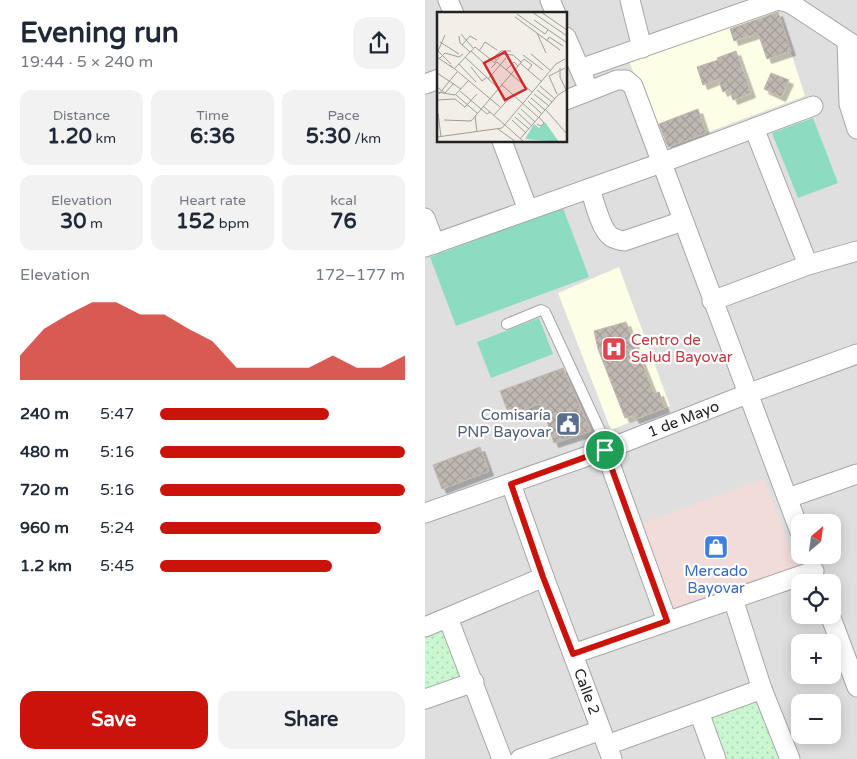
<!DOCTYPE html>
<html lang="en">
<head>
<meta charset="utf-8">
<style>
	body { margin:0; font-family:"Varela Round",sans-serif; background:#f2f2f3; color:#1f2937; height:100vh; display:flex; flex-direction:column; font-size:19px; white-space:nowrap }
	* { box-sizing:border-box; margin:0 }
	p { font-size:16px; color:#747a83 }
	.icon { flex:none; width:28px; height:28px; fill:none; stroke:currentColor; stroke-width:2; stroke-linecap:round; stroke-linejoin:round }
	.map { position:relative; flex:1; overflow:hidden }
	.panel { display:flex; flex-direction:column; background:#fff; width:425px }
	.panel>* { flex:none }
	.needle { width:32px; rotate:29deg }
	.controls { position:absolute; left:366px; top:514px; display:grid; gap:10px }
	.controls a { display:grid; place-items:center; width:50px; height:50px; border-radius:10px; background:#fff; box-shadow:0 2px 12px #0003; font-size:25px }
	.pin { position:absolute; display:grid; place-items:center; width:42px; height:42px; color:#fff; margin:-21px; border:2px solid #fff; border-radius:50%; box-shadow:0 1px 5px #0007 }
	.round { display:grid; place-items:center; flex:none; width:52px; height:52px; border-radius:15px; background:#f2f2f3 }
	.head { display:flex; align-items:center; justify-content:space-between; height:85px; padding:0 20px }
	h1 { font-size:28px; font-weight:700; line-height:38px }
	.figures { display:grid; grid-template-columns:repeat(3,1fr); gap:8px; height:85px; padding:5px 20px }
	.figures div { display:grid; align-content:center; border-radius:12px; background:#f2f2f3; text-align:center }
	.figures b { font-size:21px; font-weight:700 }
	.figures small { font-size:14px; font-weight:400 }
	.figures p { font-size:14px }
	.chart { height:140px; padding:10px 20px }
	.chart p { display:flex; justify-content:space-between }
	.chart svg { width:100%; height:90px; margin-top:5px; fill:#c9130b; opacity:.7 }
	.cta { display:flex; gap:10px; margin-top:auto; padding:10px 20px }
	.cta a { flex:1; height:58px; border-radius:15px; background:#c9130b; color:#fff; font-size:20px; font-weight:700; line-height:58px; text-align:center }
	.cta a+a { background:#f2f2f3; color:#1f2937 }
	ul { padding:0 20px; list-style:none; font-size:16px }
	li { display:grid; grid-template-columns:80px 60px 1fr; align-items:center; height:38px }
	li i { height:12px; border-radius:6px; background:#c9130b }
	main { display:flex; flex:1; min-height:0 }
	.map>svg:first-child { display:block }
	.residential { fill:#e0dfdf; fill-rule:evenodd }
	.commercial { fill:#f1dcda }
	.education { fill:#fdfee6 }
	.park { fill:url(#park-dots) }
	.pitch { fill:#8cdcc1 }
	.building { fill:url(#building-cross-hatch); stroke:#c3b7ac; filter:url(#shadow) }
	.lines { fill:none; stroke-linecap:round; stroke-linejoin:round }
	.lane-casing { stroke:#a6a6a6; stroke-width:12 }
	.street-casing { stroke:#a6a6a6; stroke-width:21 }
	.lane { stroke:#fff; stroke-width:10 }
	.street { stroke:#fff; stroke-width:19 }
	.route-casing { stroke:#fff; stroke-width:10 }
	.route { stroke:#c9130b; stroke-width:6 }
	.labels { text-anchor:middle; stroke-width:4.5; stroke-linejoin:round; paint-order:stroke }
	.health-label { font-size:15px; fill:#be3a42; stroke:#fff; text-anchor:start }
	.service-label { font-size:15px; fill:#4e5e75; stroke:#fff; text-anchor:end }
	.street-label { font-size:15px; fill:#222; stroke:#fff }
	.shop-label { font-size:15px; fill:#366cbe; stroke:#fff }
	.inset-road { fill:none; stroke:#9f9d99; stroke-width:1 }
	.view { fill:#d62828; fill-opacity:0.15; stroke:#d62828; stroke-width:2.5 }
	.inset-edge { fill:none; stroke:#222; stroke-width:2.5 }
</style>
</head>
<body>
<main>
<section class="panel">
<div class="head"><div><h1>Evening run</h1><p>19:44 · 5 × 240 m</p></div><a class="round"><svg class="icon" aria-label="share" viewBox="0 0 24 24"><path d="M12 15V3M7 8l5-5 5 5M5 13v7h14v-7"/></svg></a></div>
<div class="figures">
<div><p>Distance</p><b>1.20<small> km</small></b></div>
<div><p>Time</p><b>6:36</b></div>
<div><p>Pace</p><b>5:30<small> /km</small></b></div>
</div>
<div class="figures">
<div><p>Elevation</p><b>30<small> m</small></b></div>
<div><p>Heart rate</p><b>152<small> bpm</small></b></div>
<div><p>kcal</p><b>76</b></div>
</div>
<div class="chart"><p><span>Elevation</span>172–177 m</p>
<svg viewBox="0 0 160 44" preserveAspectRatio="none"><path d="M0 44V32L10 19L20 12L30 6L40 6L50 12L60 12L70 19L80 25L90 38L100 38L110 38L120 38L130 32L140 38L150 38L160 32V44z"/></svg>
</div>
<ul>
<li><b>240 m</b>5:47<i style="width:69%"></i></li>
<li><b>480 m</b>5:16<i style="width:100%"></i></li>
<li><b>720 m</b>5:16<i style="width:100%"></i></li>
<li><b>960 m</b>5:24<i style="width:90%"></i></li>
<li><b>1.2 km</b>5:45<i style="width:70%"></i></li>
</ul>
<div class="cta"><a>Save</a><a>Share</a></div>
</section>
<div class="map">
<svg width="432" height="759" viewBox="0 0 432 759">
	<defs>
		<pattern id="park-dots" width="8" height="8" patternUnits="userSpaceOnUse" patternTransform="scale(1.25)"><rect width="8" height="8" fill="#caf7d0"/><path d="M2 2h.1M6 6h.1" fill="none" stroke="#add3b2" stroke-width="1.8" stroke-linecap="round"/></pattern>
		<pattern id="building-cross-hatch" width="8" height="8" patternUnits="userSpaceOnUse" patternTransform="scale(1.25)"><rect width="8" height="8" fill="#bfb8b2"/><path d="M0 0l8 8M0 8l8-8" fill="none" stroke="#a49e99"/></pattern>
		<filter id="shadow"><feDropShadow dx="4.5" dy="4.5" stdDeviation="0" flood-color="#0004"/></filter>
	</defs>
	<rect width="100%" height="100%" fill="#f2efe9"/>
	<path class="residential" d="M0,0H432V759H0ZM14,14H141V141H14ZM375,522H408V555H375ZM375,582H408V615H375ZM375,642H408V675H375ZM375,702H408V735H375Z"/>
	<path class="commercial" d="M339,479L373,569L241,613L210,526Z"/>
	<path class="education" d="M350,3L380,96L238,149L204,61Z
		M194,267L245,406L186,430L133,293Z"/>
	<path class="park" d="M19,626L40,679L0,693V634Z
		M334,695L360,759H296L281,715Z"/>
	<path class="pitch" d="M388,118L413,183L373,198L347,133Z
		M138,208L164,277L31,326L5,257Z
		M114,318L128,354L66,378L52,342Z"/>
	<path class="building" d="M353,12L366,51L342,59L333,33L309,41L305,29Z
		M311,51L326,93L308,100L304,89L298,92L293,79L278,85L272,67L293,60L292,58Z
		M346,73L364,80L356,97L339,89Z
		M273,109L281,133L243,147L234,124Z
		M201,322L229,394L234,392L240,408L210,419L208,415L200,418L173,349L169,331Z
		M138,368L166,431L129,443L116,403L84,415L75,391Z
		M55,447L64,471L17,489L8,465Z"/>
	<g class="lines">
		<defs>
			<path id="lane" d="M82,324L116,310L120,312L183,448"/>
			<g id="street">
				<path d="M23,0L29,14"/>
				<path d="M125,0L131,14"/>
				<path d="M205,0L217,48"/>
				<path d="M141,37L160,81"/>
				<path d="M422,41L424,104L432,129"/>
				<path d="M155,69L353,0L365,3L432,47"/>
				<path d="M0,84L14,79"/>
				<path d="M141,100L192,80H201L208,86L375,532"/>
				<path d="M329,128L383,265"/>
				<path d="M77,141L103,210"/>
				<path d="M165,188C169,201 175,226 184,235C188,239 193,240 199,241L258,221"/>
				<path d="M0,218L10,244"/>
				<path d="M0,247L236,163L388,106"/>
				<path d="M287,301L383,265L432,251"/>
				<path d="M180,450L242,621"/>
				<path id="s1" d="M86,484L119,577L187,759"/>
				<path d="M363,498L432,474"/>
				<path id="s2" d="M0,513L180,450L322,394L432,354"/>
				<path d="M308,599L337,689L365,759"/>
				<path d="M405,615L432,687"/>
				<path d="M23,618L77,759"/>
				<path d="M0,627L119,577"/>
				<path d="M148,654L389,571"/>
				<path d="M0,699L49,682"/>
				<path d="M274,712L291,759"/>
				<path d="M182,745L337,689"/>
				<path d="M95,759L176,730"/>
			</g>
		</defs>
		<use href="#lane" class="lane-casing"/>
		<use href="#street" class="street-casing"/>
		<use href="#lane" class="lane"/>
		<use href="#street" class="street"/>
	</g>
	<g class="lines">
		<defs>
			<path id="route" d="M180,450L242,621L148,654L118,577L86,484Z"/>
		</defs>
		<use href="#route" class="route-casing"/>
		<use href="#route" class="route"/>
	</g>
	<defs>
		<symbol id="hospital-square" viewBox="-11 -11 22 22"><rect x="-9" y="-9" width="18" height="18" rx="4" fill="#e0444e" stroke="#fff"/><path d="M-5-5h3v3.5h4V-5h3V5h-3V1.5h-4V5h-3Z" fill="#fff"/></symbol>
		<symbol id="civic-square" viewBox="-11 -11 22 22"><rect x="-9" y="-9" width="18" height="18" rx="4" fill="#5c6f8a" stroke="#fff"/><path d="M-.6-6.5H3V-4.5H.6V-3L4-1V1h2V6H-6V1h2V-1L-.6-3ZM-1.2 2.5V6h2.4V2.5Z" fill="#fff"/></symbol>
		<symbol id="shop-square" viewBox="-11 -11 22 22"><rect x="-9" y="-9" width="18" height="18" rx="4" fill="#3f7fe0" stroke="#fff"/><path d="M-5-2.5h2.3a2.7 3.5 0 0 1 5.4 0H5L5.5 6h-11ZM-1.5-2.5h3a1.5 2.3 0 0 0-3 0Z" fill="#fff"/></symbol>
	</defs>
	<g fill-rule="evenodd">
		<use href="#hospital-square" x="175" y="335" width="28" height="28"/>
		<use href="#civic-square" x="129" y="410" width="28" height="28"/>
		<use href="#shop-square" x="277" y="533" width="28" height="28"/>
	</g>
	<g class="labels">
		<g class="health-label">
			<text x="206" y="345">Centro de<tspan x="206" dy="17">Salud Bayovar</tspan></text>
		</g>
		<g class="service-label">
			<text x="126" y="420">Comisaría<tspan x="126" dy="17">PNP Bayovar</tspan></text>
		</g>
		<g class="street-label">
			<text dy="5" stroke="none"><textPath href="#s2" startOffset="275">1 de Mayo</textPath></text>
			<text dy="5" stroke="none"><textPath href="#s1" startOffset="221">Calle 2</textPath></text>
		</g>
		<g class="shop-label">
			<text x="291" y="576">Mercado<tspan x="291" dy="17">Bayovar</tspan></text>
		</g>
	</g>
	<g transform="translate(12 12)">
		<rect width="130" height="130" fill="#f2efe9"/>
		<path d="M108,110L122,130L88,127L97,112L102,116Z" fill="#8cdcc1"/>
		<path class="inset-road" d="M95,0L130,24M104,0L130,18M80,2L108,22L111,18M78,5L123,38M97,8L129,30M100,21L109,41M24,22L36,36M8,23L1,39L14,52M22,24L23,31L33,40M110,29L112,25L126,34M3,30L22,42M25,33L33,24L40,28M34,39L47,51M42,39L48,30L60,38M94,42L114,59M86,43L106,58M0,45L16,56M28,45L61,76M2,47L8,41L22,45L26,42M59,48L57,45L64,39H74M57,51L65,42L76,43L84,50M83,51L105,70M22,52L39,70M13,53L63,95M34,55L45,69L50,65M54,56L60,50L95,80M123,56V65L130,80M17,57L38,35L58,51M69,58L77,50L81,54M0,61L24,77M112,64L120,82M112,64L128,56M51,67L69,46M65,73L102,106M103,74L118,87M0,75L8,81L17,71M100,78L115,90M23,79L50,102L53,100M0,80L18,83L31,69M2,82L20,60M97,82L112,94M19,83L40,101M94,86L108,98M0,88L18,87L28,95L40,82M91,89L105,102M46,94L68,113M84,97L98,110M109,98L130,122M1,101L4,125M81,101L95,114M57,103L76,82M38,104L40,120M78,105L92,117M7,108L34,109L87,47L95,53L91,58M75,108L89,121M100,112L104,114L107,111L102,105M68,113L87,130M61,117L79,130M0,125L65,116L119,52L128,47M83,127L121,83L129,78"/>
		<path class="view" d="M68,40L89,77L68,88L47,51Z"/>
		<rect width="130" height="130" class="inset-edge"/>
	</g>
</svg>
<div class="controls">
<a><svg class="needle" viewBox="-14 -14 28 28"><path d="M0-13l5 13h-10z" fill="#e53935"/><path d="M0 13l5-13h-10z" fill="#747a83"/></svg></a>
<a><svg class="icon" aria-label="locate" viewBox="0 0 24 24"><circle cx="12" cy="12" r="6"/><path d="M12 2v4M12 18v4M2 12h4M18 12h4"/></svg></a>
<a>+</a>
<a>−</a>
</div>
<div class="pin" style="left:180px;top:450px;background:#1e9e55"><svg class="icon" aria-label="arrive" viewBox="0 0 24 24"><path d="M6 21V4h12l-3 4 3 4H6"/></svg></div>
</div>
</main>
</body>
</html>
